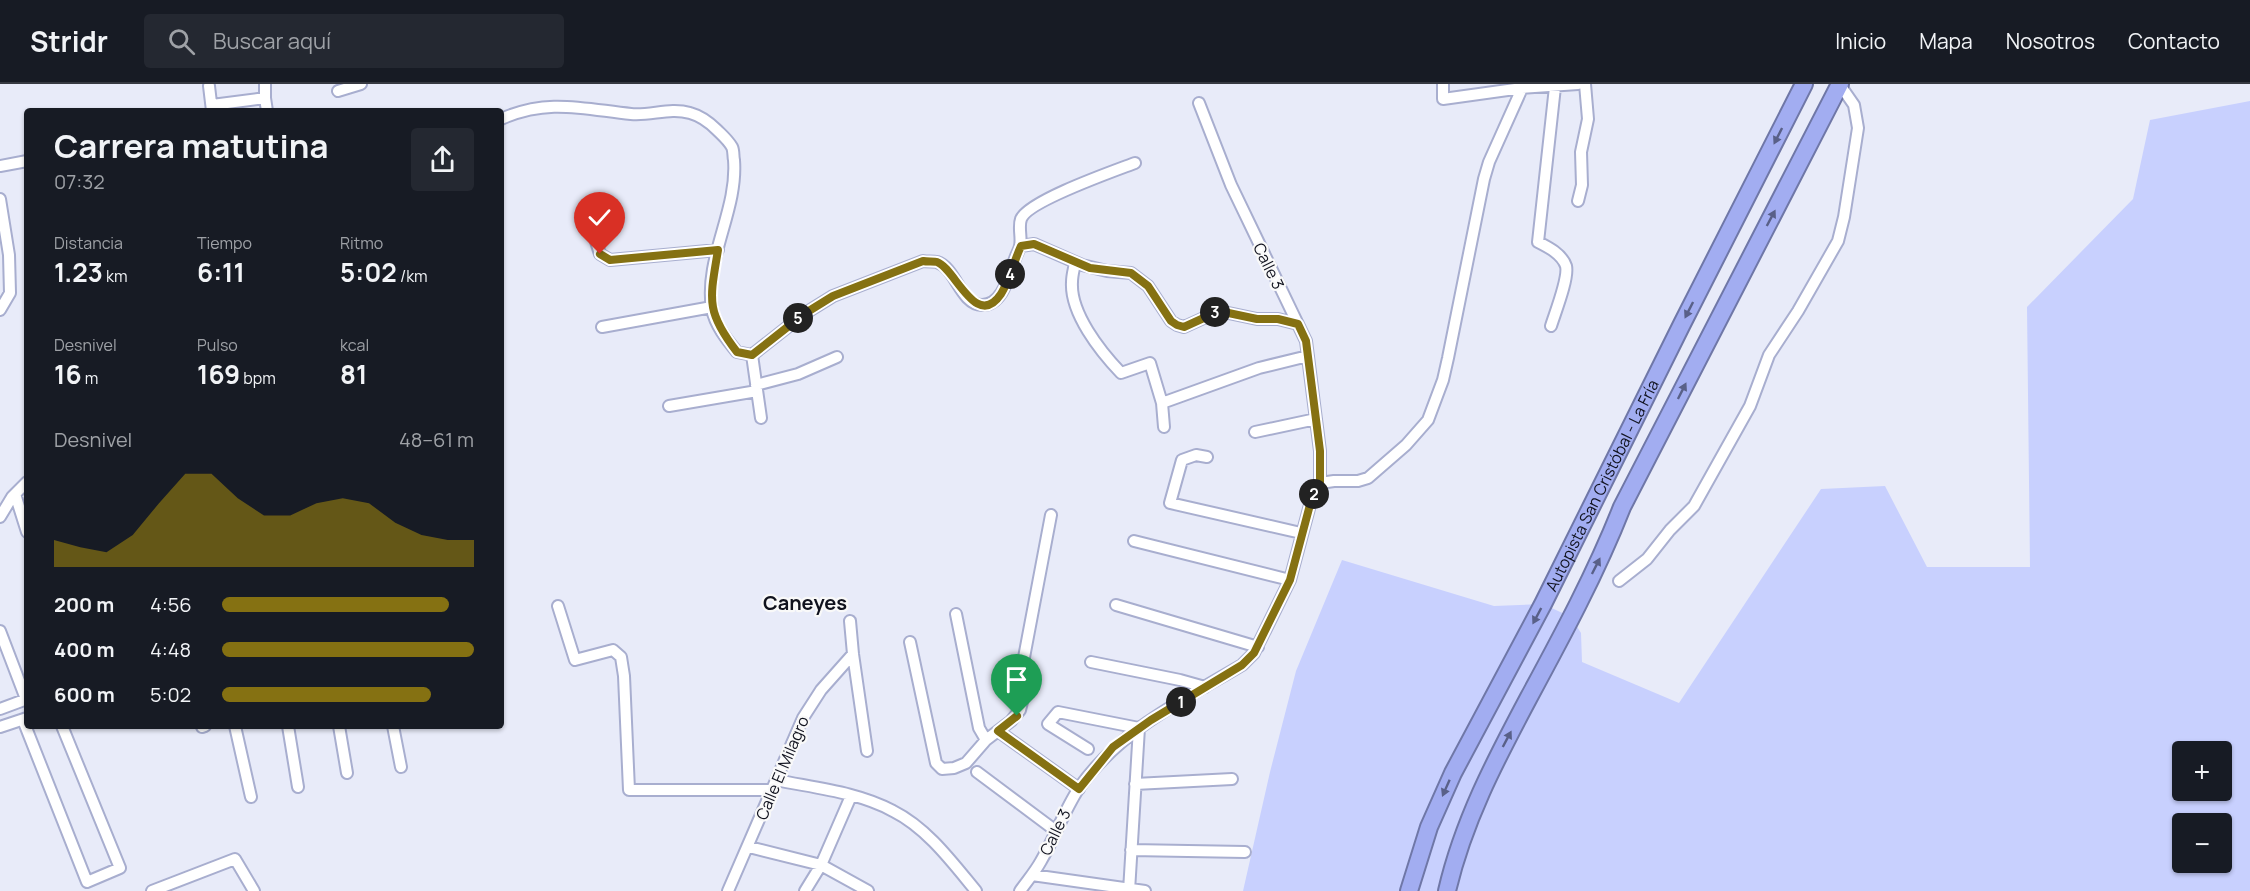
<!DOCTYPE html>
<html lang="es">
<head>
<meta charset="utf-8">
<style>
	body { margin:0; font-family:Manrope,sans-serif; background:#242831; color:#f1f3f6; height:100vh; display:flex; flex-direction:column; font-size:22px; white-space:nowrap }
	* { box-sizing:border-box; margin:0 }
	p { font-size:20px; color:#9ea1a6 }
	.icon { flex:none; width:33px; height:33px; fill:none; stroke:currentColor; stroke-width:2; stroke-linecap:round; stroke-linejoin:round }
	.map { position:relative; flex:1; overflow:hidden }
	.sheet { position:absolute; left:24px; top:24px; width:480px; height:621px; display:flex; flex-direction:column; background:#171b24; border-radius:6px; box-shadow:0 2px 4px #0004 }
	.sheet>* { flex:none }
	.buttons { position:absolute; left:2172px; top:657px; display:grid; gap:12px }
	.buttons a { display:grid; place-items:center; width:60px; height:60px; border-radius:6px; background:#171b24; box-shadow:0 2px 4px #0004; font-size:30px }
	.pin { position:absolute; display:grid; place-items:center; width:51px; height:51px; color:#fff; margin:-62px -26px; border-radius:50% 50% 50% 0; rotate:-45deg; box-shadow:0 0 6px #0007 }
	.pin .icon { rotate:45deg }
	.km { position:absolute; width:30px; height:30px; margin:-15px; border-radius:50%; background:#222; color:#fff; font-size:16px; line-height:30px; text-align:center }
	.round { display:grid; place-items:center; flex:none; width:63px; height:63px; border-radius:6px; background:#242831 }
	.overview { display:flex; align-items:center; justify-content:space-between; height:102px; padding:0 30px }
	h1 { font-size:33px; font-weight:700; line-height:45px }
	.figures { display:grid; grid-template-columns:repeat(3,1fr); gap:9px; height:102px; padding:6px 30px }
	.figures div { display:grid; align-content:center }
	.figures b { font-size:26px; font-weight:700 }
	.figures small { font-size:16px; font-weight:400 }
	.figures p { font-size:16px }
	.chart { height:168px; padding:12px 30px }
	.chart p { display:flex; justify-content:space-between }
	.chart svg { width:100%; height:108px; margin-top:6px; fill:#857112; opacity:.7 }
	ul { padding:0 30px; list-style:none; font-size:20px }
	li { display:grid; grid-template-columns:96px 72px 1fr; align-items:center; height:45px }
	li i { height:15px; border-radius:8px; background:#857112 }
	header { display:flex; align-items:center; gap:36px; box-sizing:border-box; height:84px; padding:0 30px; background:#171b24; border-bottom:2px solid #363941 }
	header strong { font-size:28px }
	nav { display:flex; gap:33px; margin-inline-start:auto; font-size:21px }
	.search { width:420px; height:54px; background:#242831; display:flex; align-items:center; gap:15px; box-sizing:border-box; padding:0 21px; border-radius:6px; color:#9ea1a6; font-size:22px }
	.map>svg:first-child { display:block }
	.green { fill:#c8d0fe; fill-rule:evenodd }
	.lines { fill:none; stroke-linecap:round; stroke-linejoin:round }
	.minor-casing { stroke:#a8aecf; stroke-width:14 }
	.highway-casing { stroke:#6f77a7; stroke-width:20 }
	.minor { stroke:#fff; stroke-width:10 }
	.highway { stroke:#a2adf1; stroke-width:16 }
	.oneway { fill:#596088 }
	.route-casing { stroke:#fff; stroke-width:12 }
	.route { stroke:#857112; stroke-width:8 }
	.labels { text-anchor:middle; stroke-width:4.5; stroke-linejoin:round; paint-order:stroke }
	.street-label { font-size:16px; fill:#10121e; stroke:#f9f9f9 }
	.quarter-label { font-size:20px; font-weight:bold; fill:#10121e; stroke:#f9f9f9 }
</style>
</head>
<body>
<header>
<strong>Stridr</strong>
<div class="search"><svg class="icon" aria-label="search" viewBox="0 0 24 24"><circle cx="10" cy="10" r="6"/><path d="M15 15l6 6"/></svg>Buscar aquí</div>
<nav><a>Inicio</a><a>Mapa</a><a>Nosotros</a><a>Contacto</a></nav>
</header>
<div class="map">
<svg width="2250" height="807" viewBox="0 0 2250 807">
	<rect width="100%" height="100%" fill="#e8ebf9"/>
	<path class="green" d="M2250,17V807H1243L1270,688L1296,587L1342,476L1494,522L1543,520L1571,533L1581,549L1582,578L1679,619L1821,405L1885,402L1927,483H2030L2027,223L2133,115L2150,36ZM2182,668H2222V706H2182ZM2182,740H2222V778H2182Z"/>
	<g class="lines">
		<defs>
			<path id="minor" d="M265,0V14
				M1443,0V15L1522,4L1578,0
				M209,2L212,27
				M338,7L361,0
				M212,21L265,14L267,27
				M501,35C548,14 583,25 631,30C651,32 670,23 690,29C701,32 709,38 717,46C722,51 728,56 732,63C734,67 733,72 734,76C738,127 704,174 712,225C715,241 727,256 737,268L752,271L804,230L833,212L923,177C927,178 933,177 937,178C956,184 960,220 982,221C1004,221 1009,189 1015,175C1016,171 1019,167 1020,162C1022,154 1018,143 1021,135C1028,117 1114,87 1135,79
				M0,82L27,77
				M0,115L9,171L10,209L0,226
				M1578,117L1582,101L1581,68L1588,35L1585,0
				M582,131L591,142L600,170L610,176L718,166
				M1021,162L1034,160L1082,181L1107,187L1131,189L1148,202L1171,237L1177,241L1184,243L1219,227L1257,235H1278L1298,240
				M1075,179C1074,185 1072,191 1072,198C1070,229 1100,267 1121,289L1150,279L1162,319L1164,343
				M1551,242C1555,229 1569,194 1566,182C1562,170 1548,163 1538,158L1555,3
				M602,243L712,223
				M752,271L761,334
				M756,301L798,290L837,273
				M1162,319L1259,284L1308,272
				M669,322L757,307
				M1255,348L1316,335
				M1207,373L1196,371L1182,376L1170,419L1301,449
				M1320,399L1334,397H1358L1368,394L1406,361L1428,336L1443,296L1448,274L1484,95L1489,78L1524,0
				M15,410L27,448
				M0,433L12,413L27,398
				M1134,457L1290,496
				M1619,497L1647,475L1670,446L1694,422L1750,322L1769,271L1798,227L1838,157L1844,133L1858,44L1854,21L1840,1
				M1116,521L1258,563
				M558,522L575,576L613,566L621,573L624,592L629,706H772
				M956,530L979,644L986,656
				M850,537L853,570L867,667
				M0,547L26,615
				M910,558L936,679L942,685L954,684L966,679L986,656L1011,637L1020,626L1024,610L1022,584L1051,431
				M1091,578L1180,596L1205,603
				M0,625L27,615
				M23,636L87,798L120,784L62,642
				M235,642L251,713
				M288,642L298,703
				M339,642L347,689
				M393,642L401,683
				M0,643L27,634
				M202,643L205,642
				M998,647L1079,705
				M1088,665L1048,640L1058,628L1139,644L1129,807
				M977,688L1056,747
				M776,696C815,704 858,708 893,727C927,744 952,778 976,807
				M1135,700L1232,695
				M749,763L821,781L868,807
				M1131,766L1245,768
				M1032,791L1145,807
				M152,807L235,775L254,807
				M728,807L803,634L821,606L853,570
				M805,807L821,781L851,712
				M1020,807C1027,797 1035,788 1041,777C1055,753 1064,727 1079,704C1119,647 1183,616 1242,581L1254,569L1290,496L1311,417L1320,399V367L1306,257L1231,101L1199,19"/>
			<g id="highway">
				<path id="s1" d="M1409,807L1429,743L1453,689L1543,520L1682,240L1804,0"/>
				<path d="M1447,807C1463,738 1495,677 1528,615C1562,552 1596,489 1622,423L1840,0"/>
			</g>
		</defs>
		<use href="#minor" class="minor-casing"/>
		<use href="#highway" class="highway-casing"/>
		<use href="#minor" class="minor"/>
		<use href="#highway" class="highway"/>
	</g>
	<defs><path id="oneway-solid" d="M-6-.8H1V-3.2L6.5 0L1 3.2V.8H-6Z" transform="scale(1.5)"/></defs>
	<g class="oneway">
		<use href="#oneway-solid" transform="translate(1778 52) rotate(117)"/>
		<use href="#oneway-solid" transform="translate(1771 134) rotate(-62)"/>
		<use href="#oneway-solid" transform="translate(1689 226) rotate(117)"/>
		<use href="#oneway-solid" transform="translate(1682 307) rotate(-63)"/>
		<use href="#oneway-solid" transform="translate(1596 482) rotate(-63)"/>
		<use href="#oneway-solid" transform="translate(1537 532) rotate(118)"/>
		<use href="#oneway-solid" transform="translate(1507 655) rotate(-62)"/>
		<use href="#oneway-solid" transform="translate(1446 704) rotate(114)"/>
	</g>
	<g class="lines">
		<defs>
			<path id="route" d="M600,170L610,176L718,166C710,215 705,227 737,268L752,271L804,230L833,212L923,177C927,178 934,177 937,178C955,184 976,247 1001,210C1010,195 1014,177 1021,162L1034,160L1090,184L1131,189L1148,202L1171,237L1177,241L1184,243L1219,227L1257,235H1278L1298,240L1306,257L1320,367V399L1311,417L1290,496L1254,569L1242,581L1151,636L1113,663L1079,705L998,647L1017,632"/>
		</defs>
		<use href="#route" class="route-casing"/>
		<use href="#route" class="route"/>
	</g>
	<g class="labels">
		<g class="street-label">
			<text transform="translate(1269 182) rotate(64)" y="6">Calle 3</text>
			<text dy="6" stroke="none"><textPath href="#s1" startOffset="450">Autopista San Cristóbal - La Fría</textPath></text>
			<text transform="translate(782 684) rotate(-67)" y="6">Calle El Milagro</text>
			<text transform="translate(1055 748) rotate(-64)" y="6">Calle 3</text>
		</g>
		<g class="quarter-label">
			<text x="805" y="526">Caneyes</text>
		</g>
	</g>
</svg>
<div class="buttons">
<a>+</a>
<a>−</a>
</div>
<div class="pin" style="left:1017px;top:632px;background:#1e9e55"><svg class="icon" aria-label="arrive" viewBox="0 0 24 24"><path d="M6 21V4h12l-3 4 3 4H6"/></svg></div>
<div class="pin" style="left:600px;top:170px;background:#d93025"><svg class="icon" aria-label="check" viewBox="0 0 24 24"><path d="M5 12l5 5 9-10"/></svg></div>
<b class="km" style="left:1181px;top:618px">1</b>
<b class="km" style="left:1314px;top:410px">2</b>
<b class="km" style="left:1215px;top:228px">3</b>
<b class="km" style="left:1010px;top:190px">4</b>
<b class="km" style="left:798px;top:234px">5</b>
<section class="sheet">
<div class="overview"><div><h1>Carrera matutina</h1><p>07:32</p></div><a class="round"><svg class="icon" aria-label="share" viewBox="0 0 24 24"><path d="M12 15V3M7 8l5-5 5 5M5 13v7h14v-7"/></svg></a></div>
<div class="figures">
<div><p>Distancia</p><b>1.23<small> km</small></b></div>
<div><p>Tiempo</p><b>6:11</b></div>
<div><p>Ritmo</p><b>5:02<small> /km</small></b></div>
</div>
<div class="figures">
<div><p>Desnivel</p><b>16<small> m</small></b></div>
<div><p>Pulso</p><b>169<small> bpm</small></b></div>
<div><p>kcal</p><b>81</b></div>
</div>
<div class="chart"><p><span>Desnivel</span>48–61 m</p>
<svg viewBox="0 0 160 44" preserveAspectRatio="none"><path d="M0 44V33L10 36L20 38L30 31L40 18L50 6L60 6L70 16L80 23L90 23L100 18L110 16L120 18L130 26L140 31L150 33L160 33V44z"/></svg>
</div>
<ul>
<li><b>200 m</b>4:56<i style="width:90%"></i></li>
<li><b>400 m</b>4:48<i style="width:100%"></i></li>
<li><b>600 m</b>5:02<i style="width:83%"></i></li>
</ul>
</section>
</div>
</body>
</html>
